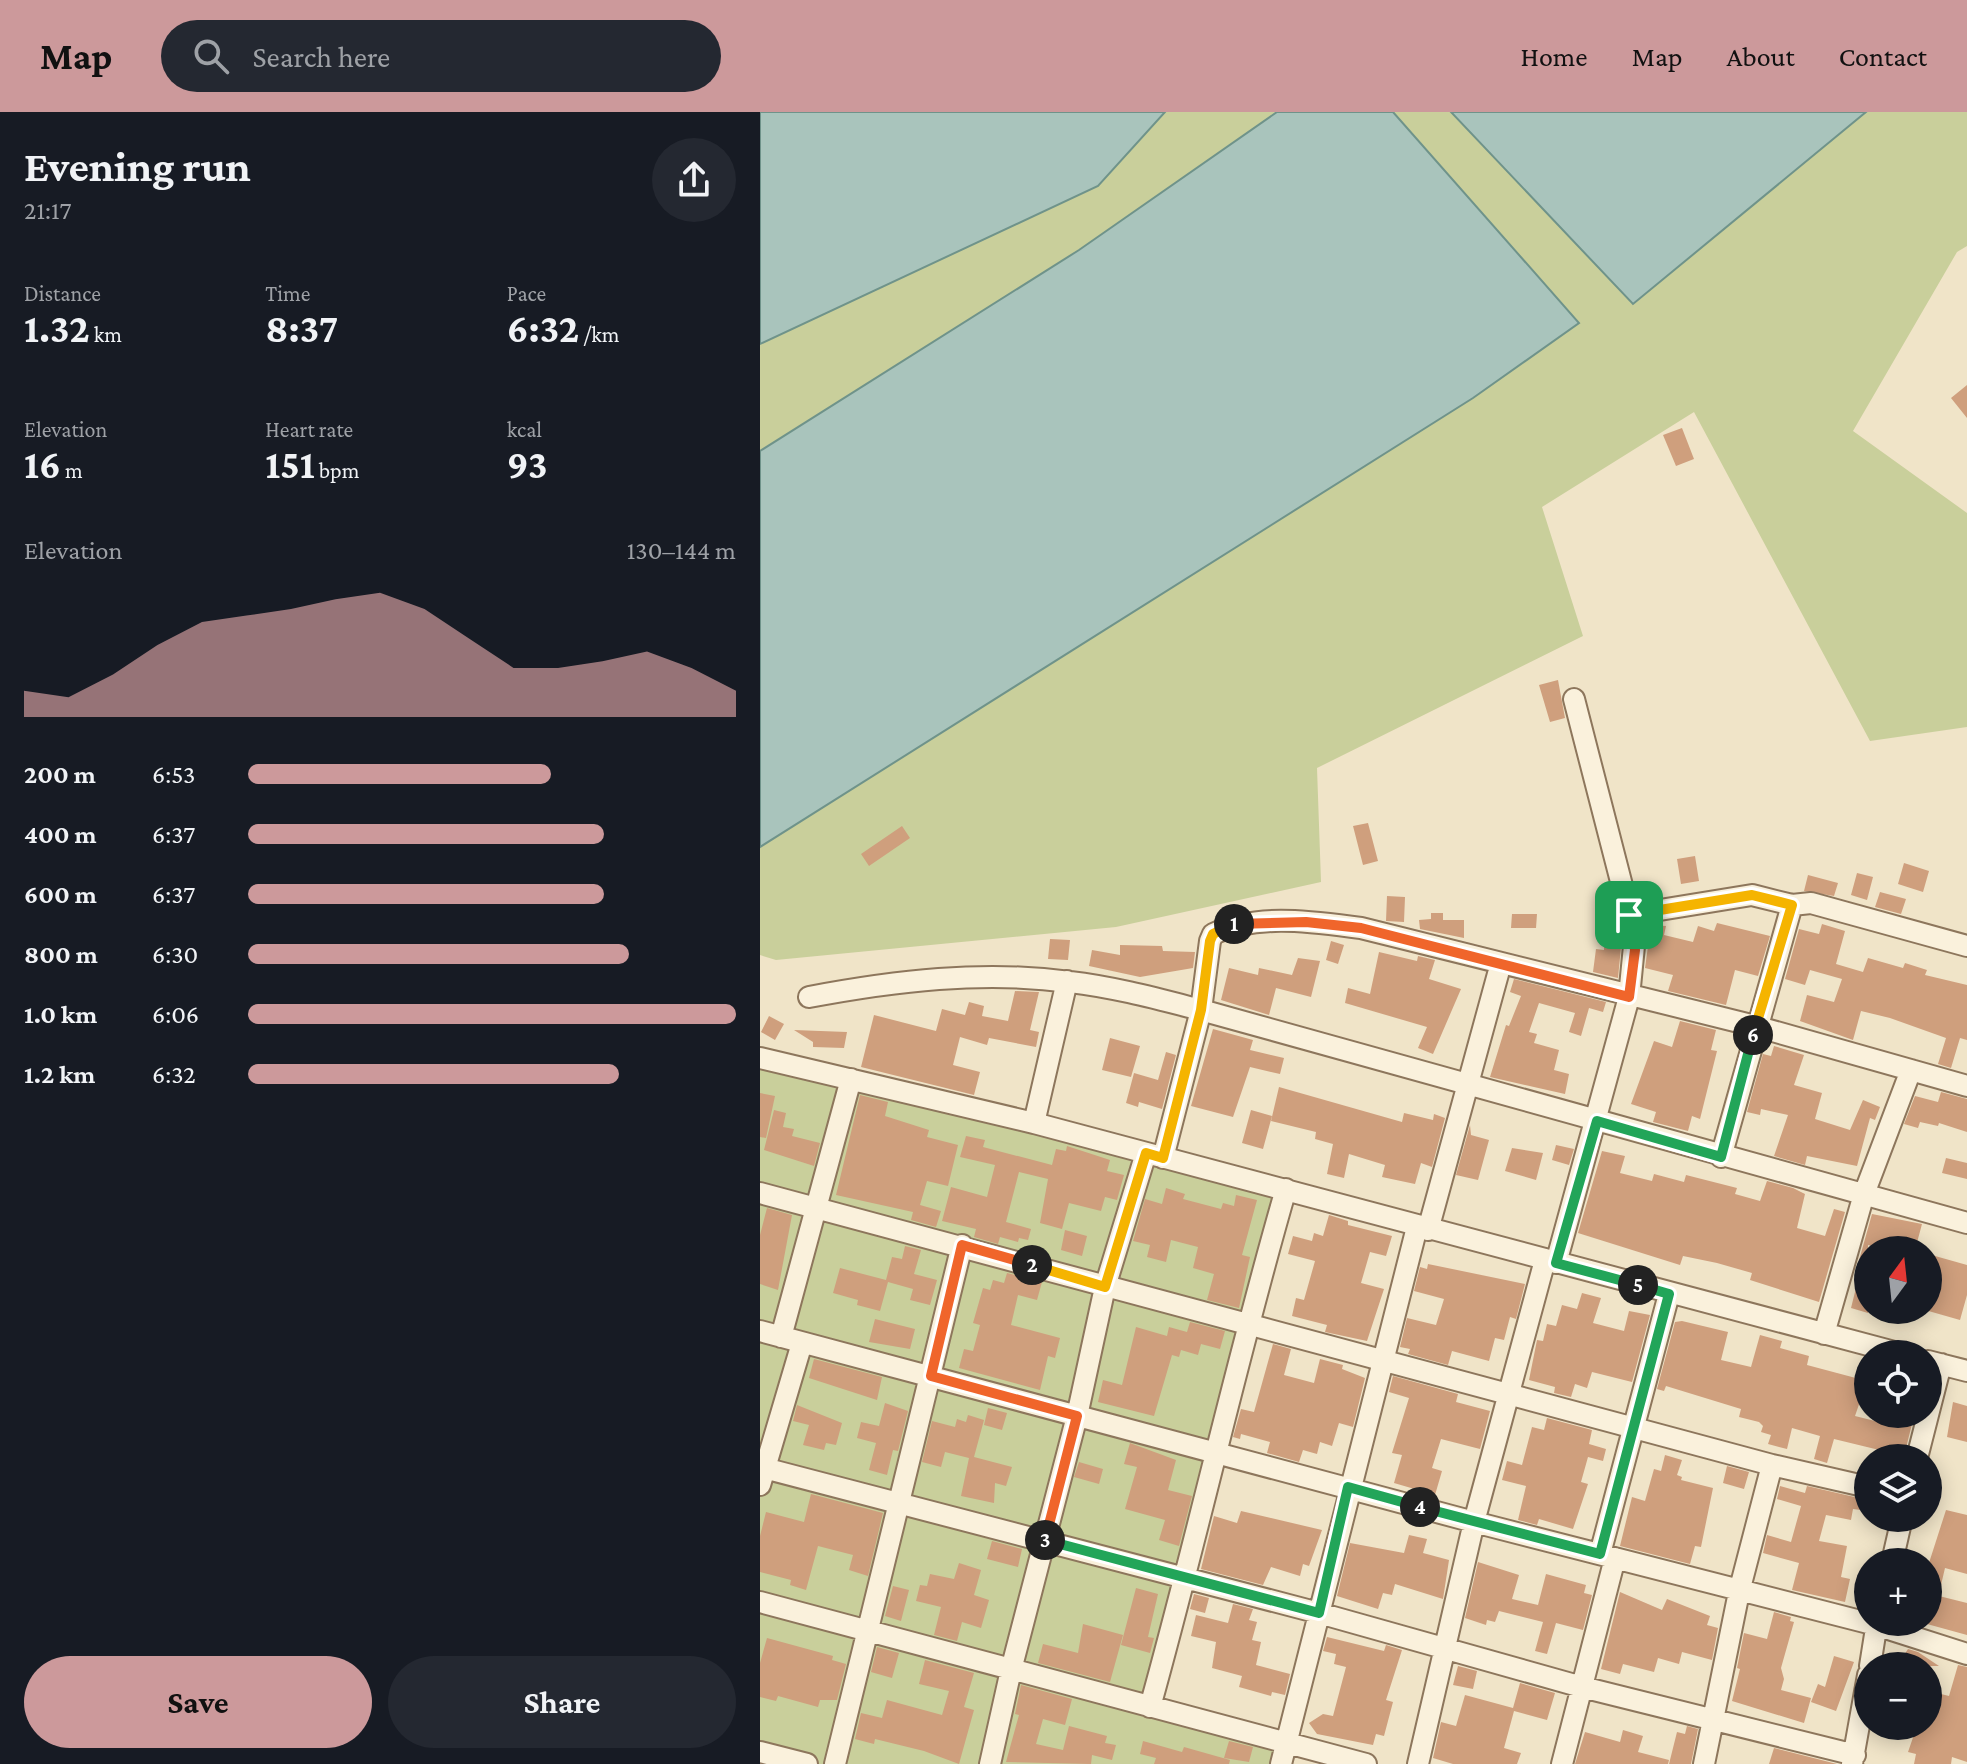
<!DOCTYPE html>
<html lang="en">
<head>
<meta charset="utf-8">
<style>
	body { margin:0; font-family:"Crimson Pro",serif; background:#242831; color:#f1f3f6; height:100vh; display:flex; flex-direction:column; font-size:30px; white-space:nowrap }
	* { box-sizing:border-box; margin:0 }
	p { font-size:26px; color:#9ea1a6 }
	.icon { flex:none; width:44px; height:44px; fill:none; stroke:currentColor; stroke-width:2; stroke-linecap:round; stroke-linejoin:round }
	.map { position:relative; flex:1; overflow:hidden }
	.drawer { display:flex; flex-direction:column; background:#171b24; width:760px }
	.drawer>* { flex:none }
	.needle { width:52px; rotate:15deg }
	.fabs { position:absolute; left:1094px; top:1124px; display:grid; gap:16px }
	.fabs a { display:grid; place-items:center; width:88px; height:88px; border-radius:50%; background:#171b24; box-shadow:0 4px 20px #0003; font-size:40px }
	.pin { position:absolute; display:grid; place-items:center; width:68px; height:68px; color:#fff; margin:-34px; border-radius:16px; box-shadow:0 4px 12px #0006 }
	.km { position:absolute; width:40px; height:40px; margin:-20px; border-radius:50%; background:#222; color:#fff; font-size:22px; line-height:40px; text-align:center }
	.round { display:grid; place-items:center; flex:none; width:84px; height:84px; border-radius:42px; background:#242831 }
	.summary { display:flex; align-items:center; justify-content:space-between; height:136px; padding:0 24px }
	h1 { font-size:44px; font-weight:700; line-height:60px }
	.metrics { display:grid; grid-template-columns:repeat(3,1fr); gap:12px; height:136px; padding:8px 24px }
	.metrics div { display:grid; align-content:center }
	.metrics b { font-size:40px; font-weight:700 }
	.metrics small { font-size:22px; font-weight:400 }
	.metrics p { font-size:22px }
	.chart { height:224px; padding:16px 24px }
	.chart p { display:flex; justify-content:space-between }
	.chart svg { width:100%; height:144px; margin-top:8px; fill:#cc999b; opacity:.7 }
	.action { display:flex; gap:16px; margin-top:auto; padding:16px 24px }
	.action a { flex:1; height:92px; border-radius:48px; background:#cc999b; color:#111; font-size:32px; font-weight:700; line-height:92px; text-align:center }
	.action a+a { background:#242831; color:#f1f3f6 }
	ul { padding:0 24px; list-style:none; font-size:26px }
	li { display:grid; grid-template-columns:128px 96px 1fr; align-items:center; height:60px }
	li i { height:20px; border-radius:10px; background:#cc999b }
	header { display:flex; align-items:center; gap:48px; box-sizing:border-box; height:112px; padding:0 40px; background:#cc999b; color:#111 }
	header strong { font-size:38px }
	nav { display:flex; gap:44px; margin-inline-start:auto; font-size:28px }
	.search { width:560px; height:72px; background:#242831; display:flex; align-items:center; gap:20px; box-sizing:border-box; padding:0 28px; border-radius:44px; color:#9ea1a6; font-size:30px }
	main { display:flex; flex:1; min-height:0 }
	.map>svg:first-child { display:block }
	.green { fill:#c9cf9b }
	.water { fill:#a9c4bc; stroke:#6f938a; stroke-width:2 }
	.building { fill:#cf9f7d }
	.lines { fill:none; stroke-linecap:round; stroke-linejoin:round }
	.minor-casing { stroke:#8d765c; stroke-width:24 }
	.minor { stroke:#faf1dc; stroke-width:20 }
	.split-1-casing { stroke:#fff; stroke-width:16 }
	.split-2-casing { stroke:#fff; stroke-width:16 }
	.split-3-casing { stroke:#fff; stroke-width:16 }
	.split-4-casing { stroke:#fff; stroke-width:16 }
	.split-5-casing { stroke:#fff; stroke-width:16 }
	.split-6-casing { stroke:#fff; stroke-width:16 }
	.split-7-casing { stroke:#fff; stroke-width:16 }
	.split-1 { stroke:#f0652b; stroke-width:10 }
	.split-2 { stroke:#f5b400; stroke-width:10 }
	.split-3 { stroke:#f0652b; stroke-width:10 }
	.split-4 { stroke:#22a559; stroke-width:10 }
	.split-5 { stroke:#22a559; stroke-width:10 }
	.split-6 { stroke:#22a559; stroke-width:10 }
	.split-7 { stroke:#f5b400; stroke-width:10 }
</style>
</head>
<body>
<header>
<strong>Map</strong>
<div class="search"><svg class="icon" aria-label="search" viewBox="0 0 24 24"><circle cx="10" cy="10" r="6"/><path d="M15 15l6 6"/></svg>Search here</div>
<nav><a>Home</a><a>Map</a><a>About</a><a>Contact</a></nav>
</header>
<main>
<section class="drawer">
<div class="summary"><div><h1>Evening run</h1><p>21:17</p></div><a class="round"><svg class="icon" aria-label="share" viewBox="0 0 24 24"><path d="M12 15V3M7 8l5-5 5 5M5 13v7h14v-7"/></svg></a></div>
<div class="metrics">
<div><p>Distance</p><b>1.32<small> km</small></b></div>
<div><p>Time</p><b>8:37</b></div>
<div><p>Pace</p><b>6:32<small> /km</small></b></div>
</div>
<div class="metrics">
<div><p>Elevation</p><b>16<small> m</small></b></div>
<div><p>Heart rate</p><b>151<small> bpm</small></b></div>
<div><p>kcal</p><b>93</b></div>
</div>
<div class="chart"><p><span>Elevation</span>130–144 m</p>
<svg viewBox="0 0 160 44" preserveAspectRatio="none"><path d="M0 44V36L10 38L20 31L30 22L40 15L50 13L60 11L70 8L80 6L90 11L100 20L110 29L120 29L130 27L140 24L150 29L160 36V44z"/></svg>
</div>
<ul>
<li><b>200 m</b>6:53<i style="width:62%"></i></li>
<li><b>400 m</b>6:37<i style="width:73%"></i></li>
<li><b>600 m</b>6:37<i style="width:73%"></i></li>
<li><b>800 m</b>6:30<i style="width:78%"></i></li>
<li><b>1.0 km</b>6:06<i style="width:100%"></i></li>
<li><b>1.2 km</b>6:32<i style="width:76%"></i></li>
</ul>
<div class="action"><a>Save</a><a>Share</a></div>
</section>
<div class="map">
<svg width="1207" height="1652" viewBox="0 0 1207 1652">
	<rect width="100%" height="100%" fill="#f0e4c8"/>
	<path class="green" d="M405,0H1207V134L1197,140L1093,319L1207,401V615L1110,629L934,300L782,395L823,524L557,656L561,770L356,815L16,848L0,843V232L338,74Z
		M0,956L520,1079L395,1594L520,1634L516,1652H0Z"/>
	<path class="water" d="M0,0H405L338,74L0,232Z
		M517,0H633L819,211L713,286L0,735V339L319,138Z
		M691,0H1106L873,192Z"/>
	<path class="building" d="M1207,273V306L1191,286Z
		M922,316L934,347L916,354L903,323Z
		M798,568L805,606L790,610L779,573Z
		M608,711L618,749L603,753L593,714Z
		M142,714L150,726L109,754L101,742Z
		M935,744L939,769L921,772L917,747Z
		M1144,751L1169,759L1163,780L1138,772Z
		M1097,761L1113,765L1107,788L1091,783Z
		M1048,763L1078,771L1074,784L1044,779Z
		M1120,780L1146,787L1141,802L1115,795Z
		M627,784L645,785L644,810L626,809Z
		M671,801H683V808H704V826L660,817L659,808L671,807Z
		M752,802H777L776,816H751Z
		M957,811L1010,824L998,864L975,858L966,893L908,879L913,863L885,856L891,813L906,814L904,823L933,830L938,814L954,819Z
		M845,812L859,813L862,825L858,866L833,860L836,837L844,838Z
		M1062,812L1085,819L1076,852L1103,860L1108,846L1143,856L1145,851L1167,858L1165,863L1207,873V928L1200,926L1191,956L1178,952L1186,926L1130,906L1101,899L1093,928L1040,909L1047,883L1074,890L1082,867L1050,858L1045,873L1025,867L1039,817L1059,822Z
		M290,827L310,828L308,848L288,847Z
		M571,829L584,833L578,852L566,848Z
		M360,833L402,834L403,839L435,840L433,856L380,865L329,854L332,838L360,843Z
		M619,840L657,849L658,844L675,848L669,867L701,877L673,942L658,936L667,915L585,891L588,876L610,882Z
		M538,846L560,849L551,885L516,876L509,903L461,888L469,856L498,863L499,856L532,863Z
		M754,867L846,890L843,900L829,896L821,924L809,920L815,901L779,891L769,920L777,922L774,931L799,938L794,958L809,962L805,982L730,965L746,913L749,914L761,884L750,880Z
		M255,879L279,880L270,918L279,920L276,935L229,926L227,933L200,925L193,953L220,960L214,983L101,955L114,903L176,919L182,897L205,903L209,890L224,894L222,904L248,909Z
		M9,904L24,912L15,928L1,920Z
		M920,909L956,918L951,938L957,939L940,1007L932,1004L928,1019L893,1010L896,1000L871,992L894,929L912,935Z
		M453,917L493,928L490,938L524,946L520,962L490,955L473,1005L431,994Z
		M34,918L87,920L84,936L53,935V930Z
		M350,926L380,934L371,965L342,958Z
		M1014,934L1044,943L1034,973L1062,981L1055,1007L1090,1018L1103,988L1120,995L1115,1008L1110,1006L1097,1054L1047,1044L1045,1053L1014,1044L1028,1003L1001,997L1000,1003L987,1000L1003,942L1011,944Z
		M406,940L416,943L402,997L379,990L378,995L366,991L374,961L398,968Z
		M519,975L642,1010L644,1001L673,1008L674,1002L685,1006L672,1055L661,1051L655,1072L622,1065L625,1053L589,1042L584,1066L567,1062L573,1032L555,1027L556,1020L511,1009Z
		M1181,980L1207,987V1020L1179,1011L1178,1014L1160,1010L1158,1016L1144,1012L1155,984L1178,990Z
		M0,981L15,984L6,1026L0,1025Z
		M100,983L128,990L125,1004L169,1018L167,1025L198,1033L188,1074L167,1069L160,1093L181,1099L176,1115L151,1108L153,1100L76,1083Z
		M14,998L26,1001L23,1015L34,1017L32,1024L60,1031L54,1054L4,1038Z
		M491,998L512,1004L503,1037L482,1031Z
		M710,1013L711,1023L729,1028L718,1068L696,1063Z
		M206,1024L225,1028L223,1035L292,1053L296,1037L306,1039L307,1034L350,1048L347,1059L364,1063L357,1088L345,1085L341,1099L309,1091L302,1117L280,1111L288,1067L259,1060L246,1110L271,1117L268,1128L259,1126L258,1130L240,1125L238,1132L214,1125L216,1117L182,1109L191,1075L227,1085L235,1053L200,1045Z
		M796,1033L814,1037L809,1053L792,1048Z
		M752,1036L783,1041L776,1068L745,1059Z
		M842,1039L865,1044L860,1061L892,1069L894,1062L924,1070L926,1063L977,1076L975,1082L1000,1089L1007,1069L1033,1076L1045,1082L1037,1116L1065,1124L1074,1097L1085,1100L1059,1190L990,1168L992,1161L957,1151L923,1144L920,1153L818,1121Z
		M1186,1046L1207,1051V1067L1182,1061Z
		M406,1076L425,1082L423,1087L461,1097L463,1091L474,1094L476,1083L497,1088L482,1143L490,1145L479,1196L447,1188L454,1162L433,1156L438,1135L411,1128L406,1150L387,1145L390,1133L373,1129L385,1087L402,1092Z
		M7,1096L32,1103L18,1178L0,1172V1123Z
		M1112,1102L1162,1112L1155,1138H1126L1108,1133V1201L1091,1196L1100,1160L1096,1159Z
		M569,1103L588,1109V1113L632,1124L626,1144L610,1140L601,1171L624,1177L607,1229L565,1220L567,1213L532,1204L536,1186L544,1188L555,1149L528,1142L533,1124L552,1129L554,1121L563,1124Z
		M305,1118L327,1124L322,1144L301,1138Z
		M145,1134L161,1138L154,1162L177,1168L170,1193L150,1188L153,1177L128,1170L120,1199L97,1193L98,1188L73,1181L80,1156L126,1168L132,1145L142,1147Z
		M1168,1142L1207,1153V1183L1200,1208L1165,1198L1171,1178L1168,1177Z
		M668,1152L765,1172L756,1207L750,1205L744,1228L735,1226L729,1249L692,1239L688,1253L648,1242L650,1237L640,1235L647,1206L676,1213L684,1187L654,1179L660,1155L667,1157Z
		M247,1161L282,1170L277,1188L258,1183L251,1213L300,1226L295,1246L288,1244L280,1278L199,1256L204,1237L213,1239L220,1213L213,1211L223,1176L230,1178L233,1168L244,1171Z
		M822,1181L841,1186L833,1211L864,1219L869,1199L890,1203L872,1270L832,1260L827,1276L815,1272L811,1285L794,1281L795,1275L769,1268L777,1228L783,1229L787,1212L796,1214L802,1193L817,1197Z
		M115,1207L155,1217L150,1237L109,1230Z
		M922,1209L968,1220L961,1248L991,1255L1000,1223L1022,1229L1020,1236L1049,1244L1047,1253L1107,1269L1095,1304L1139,1315L1141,1305L1153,1308L1144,1344L1074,1327L1067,1351L1054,1347L1060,1324L1032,1316L1027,1337L1008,1332L1011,1323L1001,1320L1003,1314L999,1310L979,1305L981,1297L906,1274L904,1279L897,1277L915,1210Z
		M430,1210L465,1219L460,1237L441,1232L438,1243L421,1238L419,1245L412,1243L394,1304L338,1290L343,1268L362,1273L376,1215L407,1224L409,1215L427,1220Z
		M513,1232L531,1237L524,1263L554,1271L560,1247L583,1253L582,1257L605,1266L593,1315L579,1311L572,1334L560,1330L557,1342L543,1338L539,1350L507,1341L510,1330L481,1322L480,1327L473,1325L481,1297L494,1300Z
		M54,1247L122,1265L117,1288L49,1266Z
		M633,1264L698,1282L696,1290L730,1299L720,1337L681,1327L672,1356L682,1359L675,1383L634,1371L642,1343L632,1341L649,1286L629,1280Z
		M1193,1290L1207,1294V1330L1187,1325Z
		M125,1291L148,1299L138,1339L133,1338L127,1363L109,1358L116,1331L97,1326L101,1310L119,1314Z
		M37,1293L82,1311L76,1333L66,1331L64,1338L43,1333L49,1313L33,1309Z
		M228,1296L247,1301L242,1318L224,1313Z
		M208,1303L224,1308L214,1345L252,1355L246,1374L235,1371L234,1391L201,1384L209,1346L185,1340L181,1355L162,1350L172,1309L195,1315L197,1307L206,1310Z
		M787,1306L832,1318L829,1332L846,1337L843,1349L828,1345L821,1370L828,1372L813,1417L779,1407L777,1413L758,1408L766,1374L742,1368L747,1349L762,1353L772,1315L784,1318Z
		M370,1331L416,1348L408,1378L432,1384L419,1434L399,1428L405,1408L365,1397L377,1355L364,1352Z
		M905,1343L922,1348L917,1363L922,1365L921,1368L953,1376L941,1435L935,1434L930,1452L860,1434L872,1385L885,1389L894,1357L901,1359Z
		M319,1350L343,1357L339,1372L314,1365Z
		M967,1354L989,1360L984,1377L963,1371Z
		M1020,1374L1045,1381L1047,1374L1103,1387L1101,1398L1093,1397L1091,1408L1066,1403L1059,1429L1087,1434L1081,1465L1090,1467L1085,1490L1032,1478L1039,1451L1003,1441L1007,1423L1031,1430L1041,1394L1017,1387Z
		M51,1382L123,1401L108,1464L89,1458L93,1443L58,1434L46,1478L30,1473L31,1468L0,1460V1424L6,1400L44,1410Z
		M1186,1398L1207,1403V1462L1185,1456L1181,1473L1168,1470V1454Z
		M481,1399L562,1418L549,1454L543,1452L540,1464L511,1455L503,1473L441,1457L454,1404L477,1411Z
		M649,1423L667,1427L663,1441L689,1448L683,1487L635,1472L632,1483L623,1481L618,1497L577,1484L590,1431L644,1441Z
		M232,1429L262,1437L258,1455L227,1447Z
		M718,1450L759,1463L752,1487L778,1493L786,1462L826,1473L824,1481L832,1483L823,1518L796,1511L787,1542L775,1539L783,1510L739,1499L735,1510L727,1508L726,1513L705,1506Z
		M199,1451L221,1458L214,1483L229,1488L221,1516L202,1510L197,1529L174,1523L181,1495L156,1489L160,1473L167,1474L170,1462L194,1467Z
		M133,1474L149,1478L141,1509L125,1504Z
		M376,1476L398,1482L388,1525L394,1526L390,1541L361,1533Z
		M860,1480L902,1498L907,1487L950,1504L947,1513L958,1516L952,1548L922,1540L919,1552L898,1546L894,1560L863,1552L860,1562L841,1557Z
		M434,1482L449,1486L445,1501L430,1497Z
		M1175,1483L1207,1491V1523L1167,1512Z
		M473,1492L493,1497L489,1508L497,1510L492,1528L501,1530L496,1553L530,1562L525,1583L512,1580L511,1584L479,1575L482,1564L452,1556L456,1530L431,1524L436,1503L468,1511Z
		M1014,1500L1031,1505L1030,1509L1034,1510L1021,1556L1024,1567L1021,1578L1051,1586L1044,1611L972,1589L980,1557L977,1556L984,1521L1007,1527Z
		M323,1512L363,1523L350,1570L278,1551L283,1532L318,1541Z
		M567,1525L624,1539L626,1533L642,1538L626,1588L633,1590L624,1624L616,1622L613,1633L557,1622L549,1611L563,1602L573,1604L586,1555L574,1552L576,1542L563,1539Z
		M7,1526L73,1544L72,1548L86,1552L77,1588H60L58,1595L18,1584L16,1589L0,1585V1551Z
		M117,1535L139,1541L132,1566L111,1560Z
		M1148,1537L1158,1540L1179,1554H1137Z
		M1074,1544L1094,1550L1076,1599L1051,1590L1058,1572L1065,1575Z
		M165,1548L214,1561L204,1595L214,1598L199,1652L164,1639L115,1627L114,1632L95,1627L101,1601L122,1606L127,1588L182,1603L189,1579L159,1572Z
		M1198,1553L1207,1555V1650L1192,1645L1191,1652H1154L1156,1642L1148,1640L1157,1614H1168V1592L1177,1595L1181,1582L1189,1584Z
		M698,1554L717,1559L713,1577L693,1573Z
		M760,1571L795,1581L787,1608L754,1599L744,1636L761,1641L757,1652H693L673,1646L681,1610L696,1614L705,1583L753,1596Z
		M261,1573L312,1587L305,1613L283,1607L276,1632L303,1638L309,1614L347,1624L345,1631L356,1633L352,1648L332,1643L331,1652L246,1650L259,1603L255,1602Z
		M927,1614L938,1617L931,1652H909L917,1620L925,1622Z
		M863,1618L883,1624L878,1640L909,1648L908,1652H815L825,1620L860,1630Z
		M383,1629L422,1640L424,1635L470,1648L469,1652H394L396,1646L380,1642Z
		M469,1629L493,1635L489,1650L464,1646Z
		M1014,1636L1077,1652H1009Z"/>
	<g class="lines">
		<defs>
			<path id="minor" d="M869,803L992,783L1032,793L1051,791L1207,834
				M49,885C134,869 223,858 310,870C354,875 398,887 441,898L1207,1111
				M0,946L274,1011L1142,1242
				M274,1011L307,869
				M961,1045L1032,793
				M403,1046L441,898L450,829L453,822C498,801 553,810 601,816L995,914L1207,974
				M0,1081L1012,1353L1108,1375
				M668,1118L741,851
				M796,1151L869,885L875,824L814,587
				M0,1219L714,1410L1116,1513L1207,1542
				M1064,1222L1104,1082L1151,958
				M21,1225L91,967
				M1168,1249L1207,1259
				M1157,1346L1181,1252
				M0,1355L559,1501L822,1575L1095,1643
				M0,1373L42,1231
				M840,1442L909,1182
				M1132,1450L1142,1406
				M0,1490L606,1652
				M1110,1554L1117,1510
				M390,1595C438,1423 476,1249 526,1077
				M0,1640L47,1652
				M75,1652L202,1133
				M230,1652L251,1558L317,1304L345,1175L386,1041
				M521,1652L657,1115
				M658,1652L714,1410L785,1148
				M802,1652L855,1446
				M944,1652L979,1480L1012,1353
				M1092,1652L1108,1563"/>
		</defs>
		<use href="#minor" class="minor-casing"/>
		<use href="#minor" class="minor"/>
	</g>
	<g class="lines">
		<defs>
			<path id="split-1" d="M474,812L546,810L601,816L869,885L875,838L869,803"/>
			<path id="split-2" d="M272,1153L345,1175L386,1041L403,1046L441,898L450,829L453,822L474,812"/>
			<path id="split-3" d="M272,1153L202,1133L171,1264L317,1304L285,1428"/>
			<path id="split-4" d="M285,1428L559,1501L588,1375L660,1395"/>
			<path id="split-5" d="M660,1395L840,1442L909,1182L878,1173"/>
			<path id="split-6" d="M878,1173L796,1151L837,1009L961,1045L993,923"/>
			<path id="split-7" d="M869,803L992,783L1032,793L993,923"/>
		</defs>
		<use href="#split-1" class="split-1-casing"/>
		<use href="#split-2" class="split-2-casing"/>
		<use href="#split-3" class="split-3-casing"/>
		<use href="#split-4" class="split-4-casing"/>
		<use href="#split-5" class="split-5-casing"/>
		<use href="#split-6" class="split-6-casing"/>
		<use href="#split-7" class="split-7-casing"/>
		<use href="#split-1" class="split-1"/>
		<use href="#split-2" class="split-2"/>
		<use href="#split-3" class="split-3"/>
		<use href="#split-4" class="split-4"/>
		<use href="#split-5" class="split-5"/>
		<use href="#split-6" class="split-6"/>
		<use href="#split-7" class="split-7"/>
	</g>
</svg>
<div class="fabs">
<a><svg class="needle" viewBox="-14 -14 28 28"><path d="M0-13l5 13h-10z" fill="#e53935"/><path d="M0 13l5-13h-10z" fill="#9ea1a6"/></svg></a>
<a><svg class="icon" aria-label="locate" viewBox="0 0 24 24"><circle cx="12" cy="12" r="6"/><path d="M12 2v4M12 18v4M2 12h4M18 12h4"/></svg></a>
<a><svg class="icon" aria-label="layers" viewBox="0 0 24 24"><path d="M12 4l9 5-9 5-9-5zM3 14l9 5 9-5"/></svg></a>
<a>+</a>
<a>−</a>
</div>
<div class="pin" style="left:869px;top:803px;background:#1e9e55"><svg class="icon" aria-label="arrive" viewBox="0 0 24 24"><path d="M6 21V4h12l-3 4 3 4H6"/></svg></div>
<b class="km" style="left:474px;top:812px">1</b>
<b class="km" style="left:272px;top:1153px">2</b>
<b class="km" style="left:285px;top:1428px">3</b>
<b class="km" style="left:660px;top:1395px">4</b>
<b class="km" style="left:878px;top:1173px">5</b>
<b class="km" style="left:993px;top:923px">6</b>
</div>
</main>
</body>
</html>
